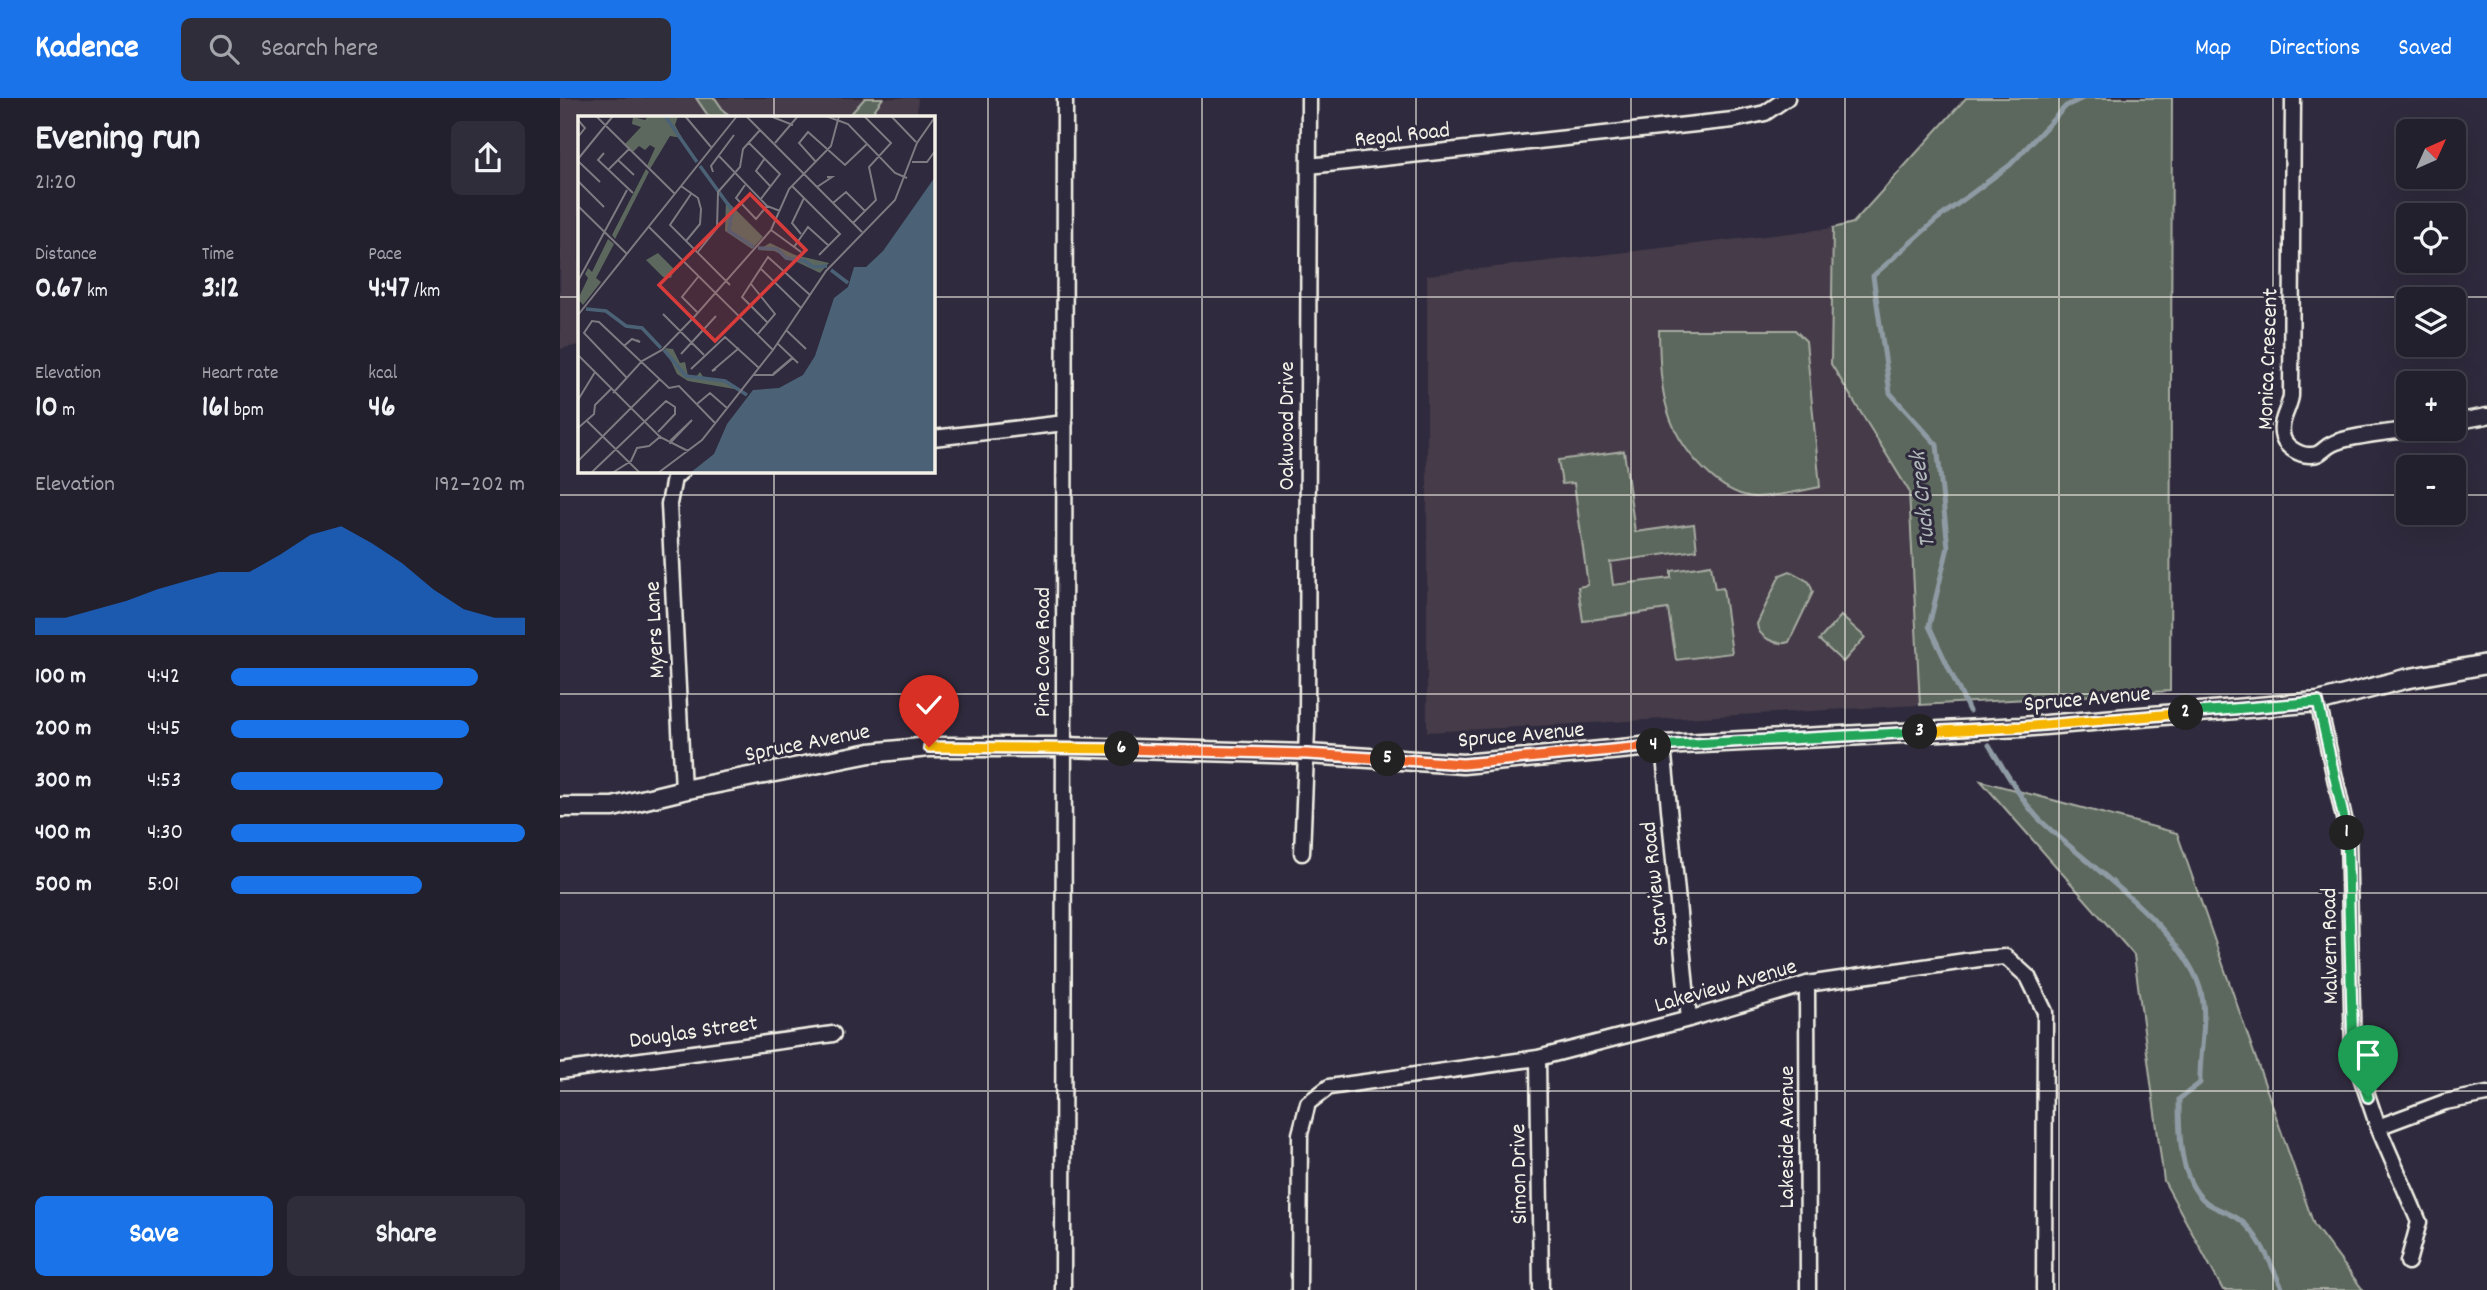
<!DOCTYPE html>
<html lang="en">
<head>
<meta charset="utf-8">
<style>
	body { margin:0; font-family:Dekko,sans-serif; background:#2f2d3a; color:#f1f3f6; height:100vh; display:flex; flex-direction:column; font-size:26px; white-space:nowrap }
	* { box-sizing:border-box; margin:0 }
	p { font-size:23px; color:#a3a3aa }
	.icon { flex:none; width:38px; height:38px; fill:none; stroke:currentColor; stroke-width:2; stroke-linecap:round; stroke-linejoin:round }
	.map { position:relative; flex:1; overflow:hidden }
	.drawer { display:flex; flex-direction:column; background:#23202e; width:560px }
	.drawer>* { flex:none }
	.needle { width:46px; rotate:45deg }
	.fabs { position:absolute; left:1836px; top:21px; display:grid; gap:14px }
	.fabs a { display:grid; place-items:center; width:70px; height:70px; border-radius:10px; background:#23202e; box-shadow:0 7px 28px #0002,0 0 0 2px #403e4a; font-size:35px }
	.pin { position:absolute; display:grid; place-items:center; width:60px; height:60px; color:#fff; margin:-72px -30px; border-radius:50% 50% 50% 0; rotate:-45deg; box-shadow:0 0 7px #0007 }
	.pin .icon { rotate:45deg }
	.km { position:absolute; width:35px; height:35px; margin:-18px; border-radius:50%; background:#222; color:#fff; font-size:19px; line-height:35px; text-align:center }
	.round { display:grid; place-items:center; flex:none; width:74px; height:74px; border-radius:10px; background:#2f2d3a }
	.head { display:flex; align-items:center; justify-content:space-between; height:119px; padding:0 35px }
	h1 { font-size:38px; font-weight:700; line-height:52px }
	.figures { display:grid; grid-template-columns:repeat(3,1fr); gap:10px; height:119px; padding:7px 35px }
	.figures div { display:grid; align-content:center }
	.figures b { font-size:30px; font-weight:700 }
	.figures small { font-size:19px; font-weight:400 }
	.figures p { font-size:19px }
	.chart { height:196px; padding:14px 35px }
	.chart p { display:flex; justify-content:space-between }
	.chart svg { width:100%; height:126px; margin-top:7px; fill:#1a73e8; opacity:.7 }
	.action { display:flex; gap:14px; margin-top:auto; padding:14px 35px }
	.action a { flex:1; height:80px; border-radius:10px; background:#1a73e8; color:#fff; font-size:28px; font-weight:700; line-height:80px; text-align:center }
	.action a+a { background:#2f2d3a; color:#f1f3f6 }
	ul { padding:0 35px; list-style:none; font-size:23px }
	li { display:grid; grid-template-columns:112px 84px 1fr; align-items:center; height:52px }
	li i { height:18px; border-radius:9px; background:#1a73e8 }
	header { display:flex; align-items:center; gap:42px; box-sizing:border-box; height:98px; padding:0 35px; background:#1a73e8; color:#fff }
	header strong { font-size:33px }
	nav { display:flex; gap:38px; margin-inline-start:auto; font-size:24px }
	.search { width:490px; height:63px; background:#2f2d3a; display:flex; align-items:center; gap:18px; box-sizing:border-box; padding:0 24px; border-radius:10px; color:#a3a3aa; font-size:26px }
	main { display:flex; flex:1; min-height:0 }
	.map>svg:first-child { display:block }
	.built { fill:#443b48 }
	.green { fill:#5c685d; stroke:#a8aca2; stroke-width:2 }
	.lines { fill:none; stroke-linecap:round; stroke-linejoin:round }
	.stream { stroke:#8f9ba4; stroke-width:5 }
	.minor-casing { stroke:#f4f1e8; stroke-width:19 }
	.tertiary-casing { stroke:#f4f1e8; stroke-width:23 }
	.minor { stroke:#2f2a3d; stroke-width:14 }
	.tertiary { stroke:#2f2a3d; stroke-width:18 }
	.split-1-casing { stroke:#fff; stroke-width:14 }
	.split-2-casing { stroke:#fff; stroke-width:14 }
	.split-3-casing { stroke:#fff; stroke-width:14 }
	.split-4-casing { stroke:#fff; stroke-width:14 }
	.split-5-casing { stroke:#fff; stroke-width:14 }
	.split-6-casing { stroke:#fff; stroke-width:14 }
	.split-7-casing { stroke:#fff; stroke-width:14 }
	.split-1 { stroke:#22a559; stroke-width:9 }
	.split-2 { stroke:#22a559; stroke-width:9 }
	.split-3 { stroke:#f5b400; stroke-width:9 }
	.split-4 { stroke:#22a559; stroke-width:9 }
	.split-5 { stroke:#f0652b; stroke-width:9 }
	.split-6 { stroke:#f0652b; stroke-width:9 }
	.split-7 { stroke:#f5b400; stroke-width:9 }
	.grid { fill:none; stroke:#f4f1e8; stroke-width:2; stroke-opacity:0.55 }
	.labels { text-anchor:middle; stroke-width:6; stroke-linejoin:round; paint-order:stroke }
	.street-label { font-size:23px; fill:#f4f1e8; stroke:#2f2a3d }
	.water-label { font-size:24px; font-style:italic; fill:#b0b8ba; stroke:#2f2a3d }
	.inset-river { fill:none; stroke:#4b6276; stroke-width:3.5 }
	.inset-road { fill:none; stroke:#7e7a81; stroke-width:2 }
	.view { fill:#d93c3b; fill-opacity:0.15; stroke:#d93c3b; stroke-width:3.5 }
	.inset-edge { fill:none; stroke:#f4f1e8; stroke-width:3.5 }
</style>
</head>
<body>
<header>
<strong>Kadence</strong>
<div class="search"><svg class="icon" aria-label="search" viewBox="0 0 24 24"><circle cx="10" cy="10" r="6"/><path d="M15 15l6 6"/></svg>Search here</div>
<nav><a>Map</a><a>Directions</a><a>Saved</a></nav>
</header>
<main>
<section class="drawer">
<div class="head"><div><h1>Evening run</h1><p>21:20</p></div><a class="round"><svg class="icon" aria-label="share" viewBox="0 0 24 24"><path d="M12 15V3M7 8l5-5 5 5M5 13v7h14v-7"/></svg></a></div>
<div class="figures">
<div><p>Distance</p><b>0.67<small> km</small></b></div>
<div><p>Time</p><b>3:12</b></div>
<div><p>Pace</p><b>4:47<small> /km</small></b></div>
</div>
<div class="figures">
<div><p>Elevation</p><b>10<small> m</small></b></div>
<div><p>Heart rate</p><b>161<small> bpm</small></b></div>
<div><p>kcal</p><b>46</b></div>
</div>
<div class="chart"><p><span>Elevation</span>192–202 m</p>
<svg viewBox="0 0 160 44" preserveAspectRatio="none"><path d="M0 44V38L10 38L20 35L30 32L40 28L50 25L60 22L70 22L80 16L90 9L100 6L110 12L120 19L130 28L140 35L150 38L160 38V44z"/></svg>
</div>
<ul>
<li><b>100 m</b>4:42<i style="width:84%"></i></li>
<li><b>200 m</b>4:45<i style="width:81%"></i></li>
<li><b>300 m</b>4:53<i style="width:72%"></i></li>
<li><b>400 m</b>4:30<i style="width:100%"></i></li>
<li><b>500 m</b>5:01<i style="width:65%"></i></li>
</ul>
<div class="action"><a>Save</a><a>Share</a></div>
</section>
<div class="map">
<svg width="1927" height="1192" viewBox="0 0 1927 1192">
	<rect width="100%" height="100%" fill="#2f2a3d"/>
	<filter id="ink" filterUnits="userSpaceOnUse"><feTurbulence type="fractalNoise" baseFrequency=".0143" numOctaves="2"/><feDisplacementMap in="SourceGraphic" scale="14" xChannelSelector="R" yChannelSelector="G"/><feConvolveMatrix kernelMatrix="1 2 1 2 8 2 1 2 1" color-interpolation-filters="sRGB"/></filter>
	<g filter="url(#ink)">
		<path class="built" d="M0,0H358L357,19H19V247L0,251Z
			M1273,130L1271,266L1349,393L1360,607L867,634V177Z"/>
		<path class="green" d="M136,0H155L164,13L172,19H149Z
			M305,0H323L309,19H288Z
			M1406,0H1612L1610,593L1360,607L1349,393L1271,266L1273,130L1293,125Z
			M1099,232H1235L1246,243L1260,389C1239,393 1217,399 1195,399C1178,398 1165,390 1152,379C1103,336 1100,293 1099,232Z
			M1064,353L1075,434L1134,426L1137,452L1050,464L1053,487L1111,480V473L1151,467L1155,491L1163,490L1172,555L1116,562L1108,511L1023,523L1018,489L1028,487L1014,385L1002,386L998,362Z
			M1230,473L1249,484L1253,494L1229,544C1217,548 1198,540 1197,526L1220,477Z
			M1281,518L1305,539L1283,564L1259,542Z
			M1421,683L1617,735L1754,1127L1803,1192H1663L1604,1083L1574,857Z"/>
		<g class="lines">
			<path class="stream" d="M1409,613L1369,528L1388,449L1377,347L1330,295L1313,178L1376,122L1450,67L1506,8L1523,0
				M1429,647C1442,667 1463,706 1480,722C1525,765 1622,830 1640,890C1649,921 1639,953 1640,985L1619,1001C1619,1033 1619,1083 1646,1104C1656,1112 1670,1114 1680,1122C1701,1137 1712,1170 1723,1192"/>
			<defs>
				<path id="minor" d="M1733,0L1731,298C1729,312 1718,324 1723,340C1726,349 1739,357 1749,357C1761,358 1763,350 1772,346C1786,338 1834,334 1853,331
					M749,68L1173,22L1205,15L1227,0
					M1894,324L1927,318
					M373,340L505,325
					M122,373L114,380L109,406L123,692
					M1758,604L1788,738L1793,955L1818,1029L1859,1124L1848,1164
					M1103,647L1129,921
					M742,755L747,632L749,0
					M1247,886L1248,1192
					M978,960L981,1192
					M0,973L273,936
					M1818,1029L1885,1004L1927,996
					M503,1192L505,0
					M739,1192L740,1036L748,1005L769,989L978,960L1129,921L1247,886L1419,861L1446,859L1468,879L1485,914L1484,1192"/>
				<path id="tertiary" d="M0,709H53L123,692L310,655L369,649H504L747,656L903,666L1103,647L1461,629L1758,604L1845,581L1927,566"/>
			</defs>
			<use href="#minor" class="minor-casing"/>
			<use href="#tertiary" class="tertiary-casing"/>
			<use href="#minor" class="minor"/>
			<use href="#tertiary" class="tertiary"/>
		</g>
	</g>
	<g class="lines" filter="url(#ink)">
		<defs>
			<path id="split-1" d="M1787,735L1793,955L1808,999"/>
			<path id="split-2" d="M1626,615L1758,604L1787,735"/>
			<path id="split-3" d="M1360,634L1461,629L1626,615"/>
			<path id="split-4" d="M1094,648L1360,634"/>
			<path id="split-5" d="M828,661L903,666L1094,648"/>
			<path id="split-6" d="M562,651L747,656L828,661"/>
			<path id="split-7" d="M369,649L562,651"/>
		</defs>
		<use href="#split-1" class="split-1-casing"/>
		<use href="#split-2" class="split-2-casing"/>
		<use href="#split-3" class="split-3-casing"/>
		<use href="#split-4" class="split-4-casing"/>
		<use href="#split-5" class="split-5-casing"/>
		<use href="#split-6" class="split-6-casing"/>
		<use href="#split-7" class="split-7-casing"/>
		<use href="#split-1" class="split-1"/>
		<use href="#split-2" class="split-2"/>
		<use href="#split-3" class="split-3"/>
		<use href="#split-4" class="split-4"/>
		<use href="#split-5" class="split-5"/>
		<use href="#split-6" class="split-6"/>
		<use href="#split-7" class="split-7"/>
	</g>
	<path class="grid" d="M214,0V19M428,0V1192M642,0V1192M856,0V1192M1071,0V1192M1285,0V1192M1499,0V1192M1713,0V1192M0,199H19M373,199H1927M214,373V1192M0,397H1848M1894,397H1927M0,596H1927M0,795H1927M0,993H1927"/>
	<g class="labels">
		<g class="street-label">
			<text transform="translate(842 35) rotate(-6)" y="8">Regal Road</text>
			<text transform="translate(1706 261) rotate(-88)" y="8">Monica Crescent</text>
			<text transform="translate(725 328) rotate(-90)" y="8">Oakwood Drive</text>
			<text transform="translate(93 532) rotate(-93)" y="8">Myers Lane</text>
			<text transform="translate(481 554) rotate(-90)" y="8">Pine Cove Road</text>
			<text transform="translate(1527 599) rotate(-5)" y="8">Spruce Avenue</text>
			<text transform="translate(961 635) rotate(-5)" y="8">Spruce Avenue</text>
			<text transform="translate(247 643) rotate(-11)" y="8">Spruce Avenue</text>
			<text transform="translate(1093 786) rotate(-96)" y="8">Starview Road</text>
			<text transform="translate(1768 848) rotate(-91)" y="8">Malvern Road</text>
			<text transform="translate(1165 886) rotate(-16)" y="8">Lakeview Avenue</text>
			<text transform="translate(133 932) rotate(-8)" y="8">Douglas Street</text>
			<text transform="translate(1225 1039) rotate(-90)" y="8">Lakeside Avenue</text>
			<text transform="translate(957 1076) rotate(-91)" y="8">Simon Drive</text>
		</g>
		<g class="water-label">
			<text transform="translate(1361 402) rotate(-96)" y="8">Tuck Creek</text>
		</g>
	</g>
	<g transform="translate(18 18)">
		<rect width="357" height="357" fill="#2f2a3d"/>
		<path d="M70,0H100L97,9L104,22L92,20L72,53L69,50L77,32L72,29L67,34L61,30L55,36L47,28L63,11L54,8L55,1L67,4ZM68,53L71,56L37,123L34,119ZM148,84L185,121L174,133L147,115ZM30,123L36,128L18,162L23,166L5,189L0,183L10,162L7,158L10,152L14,156ZM192,127L217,139L251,147L242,157L196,135L180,134ZM80,137L96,153L93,162L85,161L68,144ZM87,232L95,233L102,247L107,246L110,260L117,262L122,256L126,262L151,266L162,274L110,265L99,258Z" fill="#5c685d"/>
		<path d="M357,61V357H112L136,338L149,308L175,274L201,272L225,259L237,240L256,182L270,171L276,151H288L305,135Z" fill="#4b6276"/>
		<path class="inset-river" d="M87,0L119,46M122,50L154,94L151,115L176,131M180,132L199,133L208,142L227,145L235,151L249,150M253,154L270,167M8,193L28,195L48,210L64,212L83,232M86,234L108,260L147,265L169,279"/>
		<path class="inset-road" d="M18,0L97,78M107,0L133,31M168,0L284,116M192,0L215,9M248,0L270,8L317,57L329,62M313,0L338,26M0,4L7,12L0,21M170,26L202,58L182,84M197,27L220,0M26,37L20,44L55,77M141,40L189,90L202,95M187,42L178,55L193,71M0,43L35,0M40,44L56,59M0,45L22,66M238,46L221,27L230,16L267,49L289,28M334,46H349L357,35M30,54L51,33M135,56L133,50L156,19M0,65L26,91M167,69L158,82L178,103L189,90M103,70L120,82L123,93L122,108L108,125M214,70L262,118L241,139M239,71L254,61H249M113,78L92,109L152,169M255,87L268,76L287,95M0,90L49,138M275,107L298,84L291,51L313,27L286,0M70,110L195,234M193,114L223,136M223,118L214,107L226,82M216,131L230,111L251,130M119,137L139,112L140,76L162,51L165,33L182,14M182,152L223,192M0,165L49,74M173,168L197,198L179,219M119,196L104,181L120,161M85,198L126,239M0,199L159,0M189,206L164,181L190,141L232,179M208,214L228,233M199,227L220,247M46,230L54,223L62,226L59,224M103,238L138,200M0,239L82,321L110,335M113,253L147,221L181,252M138,253L134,255L161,232M195,258L214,242M175,259H195L215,242M49,262L6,217L14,205L21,206L91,272L101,270L137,307M35,277L64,245L84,234L117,200L193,114L211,73L253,30L261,0M0,284L17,256M119,288L132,277L149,292M9,305L62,357M0,312L16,298L17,289L33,273M92,328L93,324L114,304L93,326M0,345L82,263M13,357L88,285L97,291V298L80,316M34,357L53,345L59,332L71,330L83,320M80,357L124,324L195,234L248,155L317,84L339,27L357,1"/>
		<path class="view" d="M172,78L228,134L137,225L81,169Z"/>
		<rect width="357" height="357" class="inset-edge"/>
	</g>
</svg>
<div class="fabs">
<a><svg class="needle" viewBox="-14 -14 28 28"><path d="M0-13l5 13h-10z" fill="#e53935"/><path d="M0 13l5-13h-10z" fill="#a3a3aa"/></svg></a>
<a><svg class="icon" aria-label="locate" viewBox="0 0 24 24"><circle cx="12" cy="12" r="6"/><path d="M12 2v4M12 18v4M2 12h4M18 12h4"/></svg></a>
<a><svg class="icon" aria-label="layers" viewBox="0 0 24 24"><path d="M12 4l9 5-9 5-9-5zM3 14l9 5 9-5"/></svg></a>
<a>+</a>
<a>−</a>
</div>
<div class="pin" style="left:1808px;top:999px;background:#1e9e55"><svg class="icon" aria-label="arrive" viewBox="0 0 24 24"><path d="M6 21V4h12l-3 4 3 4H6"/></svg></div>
<div class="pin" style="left:369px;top:649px;background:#d93025"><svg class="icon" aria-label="check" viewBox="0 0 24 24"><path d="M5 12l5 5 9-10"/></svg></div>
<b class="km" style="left:1787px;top:735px">1</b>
<b class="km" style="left:1626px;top:615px">2</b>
<b class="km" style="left:1360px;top:634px">3</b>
<b class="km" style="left:1094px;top:648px">4</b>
<b class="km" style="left:828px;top:661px">5</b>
<b class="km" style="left:562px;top:651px">6</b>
</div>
</main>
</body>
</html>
